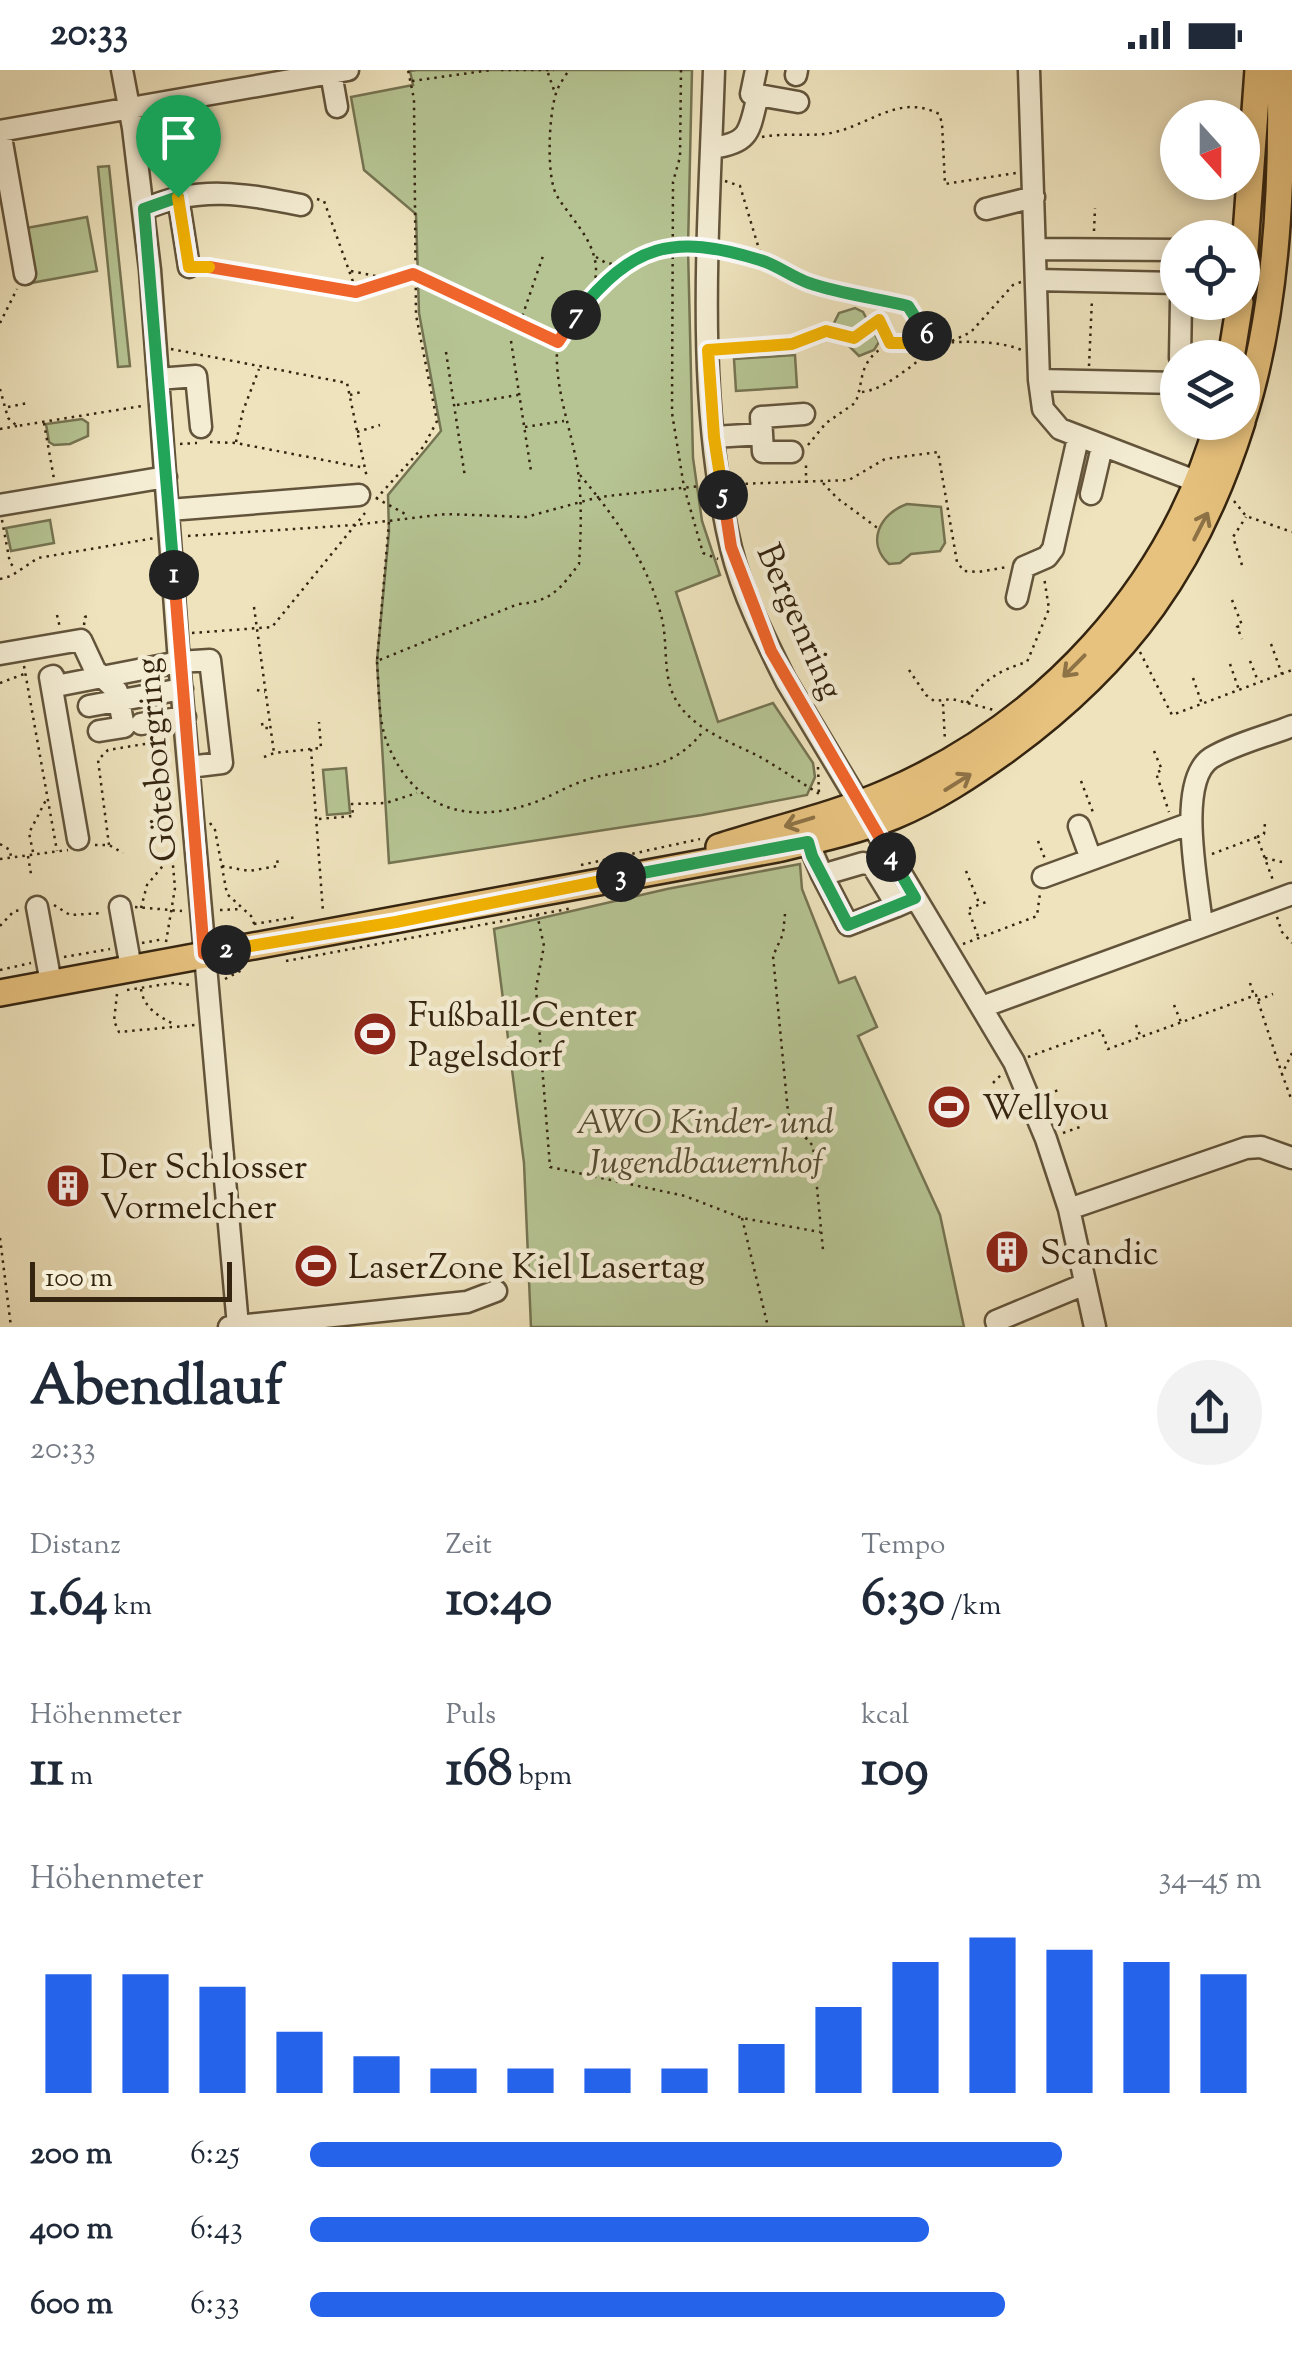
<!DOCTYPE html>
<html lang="de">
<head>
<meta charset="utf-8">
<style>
	body { margin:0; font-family:"Sorts Mill Goudy",serif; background:#f2f2f3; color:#1f2937; height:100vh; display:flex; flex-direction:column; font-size:38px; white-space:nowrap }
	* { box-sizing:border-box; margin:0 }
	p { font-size:32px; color:#747a83 }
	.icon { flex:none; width:55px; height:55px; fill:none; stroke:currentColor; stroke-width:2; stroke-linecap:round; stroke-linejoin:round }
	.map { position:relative; height:1257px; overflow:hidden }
	.panel { display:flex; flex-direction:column; background:#fff; flex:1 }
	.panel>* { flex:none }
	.needle { width:65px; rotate:159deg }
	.tools { position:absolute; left:1160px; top:30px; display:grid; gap:20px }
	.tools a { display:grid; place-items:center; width:100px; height:100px; border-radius:50%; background:#fff; box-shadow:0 5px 15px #0003; font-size:50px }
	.scale { position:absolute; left:30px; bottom:25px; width:202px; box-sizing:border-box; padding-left:10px; border:5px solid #342410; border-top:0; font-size:28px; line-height:35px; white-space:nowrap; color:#342410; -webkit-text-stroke:8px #f4edd4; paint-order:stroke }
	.pin { position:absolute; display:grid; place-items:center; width:85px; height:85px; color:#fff; margin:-102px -42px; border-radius:50% 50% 50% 0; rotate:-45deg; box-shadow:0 0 10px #0007 }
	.pin .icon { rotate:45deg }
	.km { position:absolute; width:50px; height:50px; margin:-25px; border-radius:50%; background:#222; color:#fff; font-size:28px; line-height:50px; text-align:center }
	.round { display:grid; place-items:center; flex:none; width:105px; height:105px; border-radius:52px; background:#f2f2f3 }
	.overview { display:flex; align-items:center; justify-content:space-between; height:170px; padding:0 30px }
	h1 { font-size:55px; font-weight:700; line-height:75px }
	.figures { display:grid; grid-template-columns:repeat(3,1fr); gap:15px; height:170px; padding:10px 30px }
	.figures div { display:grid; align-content:center }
	.figures b { font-size:50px; font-weight:700 }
	.figures small { font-size:28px; font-weight:400 }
	.figures p { font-size:28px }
	.chart { height:280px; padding:20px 30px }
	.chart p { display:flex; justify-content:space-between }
	.chart svg { width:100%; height:180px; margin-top:10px; stroke:#2563eb; stroke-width:6 }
	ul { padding:0 30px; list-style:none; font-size:32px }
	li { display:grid; grid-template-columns:160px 120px 1fr; align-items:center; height:75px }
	li i { height:25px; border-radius:12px; background:#2563eb }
	.status { display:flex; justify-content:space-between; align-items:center; height:70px; padding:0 50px; background:#fff; direction:ltr }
	.status svg { height:28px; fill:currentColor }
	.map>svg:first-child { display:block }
	.green { fill:#b6c493; stroke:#757452; stroke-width:2.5 }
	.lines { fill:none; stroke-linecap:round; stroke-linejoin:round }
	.minor-casing { stroke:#62543b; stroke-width:25 }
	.major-casing { stroke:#342410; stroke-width:30 }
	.path { stroke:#342410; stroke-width:2.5; stroke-dasharray:2.5 5; stroke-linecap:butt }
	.minor { stroke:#f4edd4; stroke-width:20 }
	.major { stroke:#e7c27e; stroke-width:25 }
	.oneway { stroke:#8e7347 }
	.split-1-casing { stroke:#fff; stroke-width:20 }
	.split-2-casing { stroke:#fff; stroke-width:20 }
	.split-3-casing { stroke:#fff; stroke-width:20 }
	.split-4-casing { stroke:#fff; stroke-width:20 }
	.split-5-casing { stroke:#fff; stroke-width:20 }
	.split-6-casing { stroke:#fff; stroke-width:20 }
	.split-7-casing { stroke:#fff; stroke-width:20 }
	.split-8-casing { stroke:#fff; stroke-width:20 }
	.split-9-casing { stroke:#fff; stroke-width:20 }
	.split-1 { stroke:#22a559; stroke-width:12 }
	.split-2 { stroke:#f0652b; stroke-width:12 }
	.split-3 { stroke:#f5b400; stroke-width:12 }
	.split-4 { stroke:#22a559; stroke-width:12 }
	.split-5 { stroke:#f0652b; stroke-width:12 }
	.split-6 { stroke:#f5b400; stroke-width:12 }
	.split-7 { stroke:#22a559; stroke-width:12 }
	.split-8 { stroke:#f0652b; stroke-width:12 }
	.split-9 { stroke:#f5b400; stroke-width:12 }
	.labels { text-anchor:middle; stroke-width:9; stroke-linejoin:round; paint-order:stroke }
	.street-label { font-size:35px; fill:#342410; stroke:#f4edd4 }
	.poi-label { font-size:35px; fill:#342410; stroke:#f4edd4; text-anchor:start }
	.park-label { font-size:35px; font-style:italic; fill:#544c31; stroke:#f4edd4 }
</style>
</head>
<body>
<div class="status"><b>20:33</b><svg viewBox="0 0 49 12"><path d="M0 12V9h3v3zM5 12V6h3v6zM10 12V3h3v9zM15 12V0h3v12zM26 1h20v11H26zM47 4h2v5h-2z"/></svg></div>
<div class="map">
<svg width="1292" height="1257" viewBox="0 0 1292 1257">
	<rect width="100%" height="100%" fill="#eee3bd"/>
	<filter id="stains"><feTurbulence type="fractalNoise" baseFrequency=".002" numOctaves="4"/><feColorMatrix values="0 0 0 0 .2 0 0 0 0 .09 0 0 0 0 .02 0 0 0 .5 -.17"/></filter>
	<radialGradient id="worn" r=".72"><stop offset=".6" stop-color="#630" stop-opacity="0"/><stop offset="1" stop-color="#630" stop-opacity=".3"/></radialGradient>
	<path class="green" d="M417,0H692L688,178L693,388L702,451L720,505L676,522L718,652L773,633L813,693L815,707L807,725L702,745L389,793L377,591L389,462L388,425L441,361L419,243L416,144L364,100L351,27L413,15L410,1Z
		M109,96L130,296L118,297L98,97Z
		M87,147L97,201L31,213L21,159Z
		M855,238L863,242L879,272L874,280L859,286L843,270L834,253L839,243Z
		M795,285L797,317L736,321L734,289Z
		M82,349L88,353V366L70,374L54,375L49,372L46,354Z
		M907,434L941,437L945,473L940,481L911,484L900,493L889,494C866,473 879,444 907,434Z
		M50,450L54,473L11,481L6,458Z
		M346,698L350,743L327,745L323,700Z
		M800,794L802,819L839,913L855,907L877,957L858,966L940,1145L964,1257H531L524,1093L494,859L667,819Z"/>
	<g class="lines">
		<defs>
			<path id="minor" d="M122,0L133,58L150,200L179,592L238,1256
				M714,0C709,158 694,323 731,478C742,523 765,569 786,611L1014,992L1046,1069L1069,1139L1095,1257
				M1029,0L1039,310L1043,339L1060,359L1198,412
				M331,3L337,37
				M796,5L797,0
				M758,25L798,32
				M0,61L348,0
				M0,61L25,204
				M712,78C751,73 749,61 758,25L751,24L756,0
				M178,127L189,197
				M145,139C199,115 245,124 301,135
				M986,139L1034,127
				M1035,179L1178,180
				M1036,210L1178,213
				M1180,288L1181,232
				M158,309L196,306L201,357
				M1039,310L1178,313
				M762,364L761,347L804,344
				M714,367L762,364L763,382H792
				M1091,424L1102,377
				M0,435L166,407
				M169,440L359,425
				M1017,528L1024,497L1047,487L1053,479L1078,368
				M0,584L81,570L95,600L117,621L124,657L99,661
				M53,606L50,607L78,769
				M61,615L179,592L210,590L222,693L189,697
				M89,636L182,619
				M141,654L185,647
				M1079,756L1091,789
				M808,772L822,805L863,793L872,795L897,836L915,828
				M822,805L848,855L897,836
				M1043,807L1191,753
				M37,837L51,913
				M120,837L131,898
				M1202,856C1199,819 1175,712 1211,688C1234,674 1267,666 1292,656
				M982,937L1292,824
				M1069,1139L1246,1078L1261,1077L1292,1088
				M229,1257L467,1232L496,1221
				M998,1257L996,1251L1085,1214"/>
			<path id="major" d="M1242,219L1258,0
				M1231,288L1240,232
				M1242,351C1277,243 1283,112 1280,0
				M719,777C774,759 833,746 886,723C1044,655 1171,519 1218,352
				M0,923L777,779C816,770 857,761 894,746C935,729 971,705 1006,680C1127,592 1197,495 1242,352"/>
		</defs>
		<use href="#minor" class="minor-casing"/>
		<use href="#major" class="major-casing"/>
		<path class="path" d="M501,0H554
			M681,0L680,87L673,112L672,343L684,417L703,483L718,489
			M548,3L555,23
			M412,11L491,0
			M762,67C783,63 804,66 825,64C866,59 897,22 939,44L942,53L945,114L1016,103
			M154,100L196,107
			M725,111L740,116L762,189
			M317,129L324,131L356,220
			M1094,161L1095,138
			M726,182L762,190L810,213L908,236L931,273C962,272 993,269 1022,280
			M596,187L606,193L621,195
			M207,196L356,221L413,204L557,273
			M351,201L391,209
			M593,225C622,197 645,174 688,177
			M877,229V243L889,272
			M0,253L17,219
			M520,253L544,183
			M511,271L531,401
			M952,271L971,262L1013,215L1021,212
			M171,279L347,313L367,408
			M725,279L791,274L826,261L854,268L879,250
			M446,282L465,407
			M1089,296L1092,229
			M0,319L8,348L17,356L142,336
			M862,322C892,318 917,287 945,274
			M350,325L361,322
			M457,335L518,325
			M8,337L28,333
			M44,353L54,409
			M525,357L564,351
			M0,359L17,356
			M357,362L380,355
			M210,372L236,373L365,398
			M236,372L243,341L259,299
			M180,374L197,373
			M808,375L826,353L855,333C861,321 860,307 866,295C880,269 905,273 930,273
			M580,405C615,447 647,491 661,545C670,578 659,612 683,640C703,664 736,674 762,688C782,700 802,713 821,725
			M806,413V392
			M823,413L837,428L879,459
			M738,414L849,410L885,389L938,382L957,492L964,501L978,502L1007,497
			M376,428L409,446
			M376,429L424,376L437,351L416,245L414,29L408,0
			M1234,431L1246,446L1292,462
			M2,450L10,493L16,499
			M389,452L377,591L518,534C551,532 560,519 579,494C581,464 582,431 578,401C572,361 555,321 557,280C558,249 597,237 596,199C595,170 571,149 557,126C546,107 549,48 555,27C557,17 564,8 569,0
			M188,466L354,455L446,444L526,447L599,427L700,416
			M1242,495L1233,467L1246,447
			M0,509L11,506L38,488L155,468
			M1232,530L1242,555L1237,557L1242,569
			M254,537L274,683
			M57,545L60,558
			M84,555L85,547L90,545
			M192,563L272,557L365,443
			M1271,574L1282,604
			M1140,582L1172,645L1292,600
			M1250,591L1258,611
			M377,592C379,618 378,652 388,675C415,740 468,755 533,733C552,726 569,715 589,709C637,695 670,704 704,660
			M1230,594L1239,620
			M24,596L57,781
			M909,600L926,625L934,631L952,629L994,640
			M1193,608L1202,634
			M0,613L24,604
			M257,620L265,622
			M967,633C983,610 1000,600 1027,592L1049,539L1044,507
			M943,634L945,671
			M262,653L263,658H270
			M311,679L323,842
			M1154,681L1162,700L1156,703L1169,742
			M264,687L274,683L321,678L319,652
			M818,697L819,724
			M1081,711L1094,745
			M319,749L353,746L352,734L386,733L417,723
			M210,753L215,760L227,824L251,846L255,856
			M1257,767L1264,764L1265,753
			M1038,771L1045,789
			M0,774L10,780L11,787
			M95,775H109L123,783
			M109,775L98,690L108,680L163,671
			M33,782L29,763L46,730
			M1212,784L1257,767L1274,813
			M28,786L31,804
			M1265,788L1282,792
			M0,789L68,780
			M581,795L700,769
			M222,796L249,801L278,796L277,788
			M966,801L979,833
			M54,835L70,845L103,843
			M135,837L182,841
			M141,838L147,815L171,786
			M220,840L241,839
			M537,844L544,876L536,918L550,1097L685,1126L742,1148L820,1162
			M785,844L783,864L773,886L788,1042L790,1050L813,1076L823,1180
			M1277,847L1282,862L1292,873
			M254,854L297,847
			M0,856L14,841L22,840
			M978,866L968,839L986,832
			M166,872L175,818L168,739L174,734
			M142,873L164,869
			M963,874L1037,846L1040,823
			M64,887L110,879
			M286,891L573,838
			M0,900L31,893
			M225,909L244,899
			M1250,913L1254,926
			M141,919C144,939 159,946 175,955
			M127,920L173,913L192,915
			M117,924L114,951L119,962L195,955
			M1258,930L1273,924
			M1174,935L1181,952
			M1136,955L1141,968
			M1292,983L1282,1004L1292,1031
			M1028,987L1101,960L1108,979L1256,925L1282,1004
			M993,1013L1001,1005
			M1048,1024L1061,1019
			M1063,1063L1080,1057
			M742,1148L768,1257
			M0,1168L11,1257"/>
		<use href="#minor" class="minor"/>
		<use href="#major" class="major"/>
	</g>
	<defs><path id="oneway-shaft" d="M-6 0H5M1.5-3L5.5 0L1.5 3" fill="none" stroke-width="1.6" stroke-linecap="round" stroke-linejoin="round" transform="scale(2.5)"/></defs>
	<g class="oneway">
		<use href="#oneway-shaft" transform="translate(1201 456) rotate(-63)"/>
		<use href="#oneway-shaft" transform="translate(1074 596) rotate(135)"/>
		<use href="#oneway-shaft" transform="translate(958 712) rotate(-32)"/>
		<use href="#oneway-shaft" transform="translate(799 752) rotate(163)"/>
	</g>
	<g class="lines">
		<defs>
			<path id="split-1" d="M174,505L144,139L178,127"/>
			<path id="split-2" d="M174,505L204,884L226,880"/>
			<path id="split-3" d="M226,880L396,852L621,807"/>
			<path id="split-4" d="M621,807L808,772L812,786L848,855L915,828L891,787"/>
			<path id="split-5" d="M723,425L731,477L771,581L891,787"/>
			<path id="split-6" d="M723,425L714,367L708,280L792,274L826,261L854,268L879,250L890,273H931L927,266"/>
			<path id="split-7" d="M576,245C633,174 672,163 760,190C777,195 792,207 809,213C841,224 876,228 908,236L927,266"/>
			<path id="split-8" d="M209,197L356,222L413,204L558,272L576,245"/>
			<path id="split-9" d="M178,127L189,197H209"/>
		</defs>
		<use href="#split-1" class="split-1-casing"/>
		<use href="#split-2" class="split-2-casing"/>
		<use href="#split-3" class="split-3-casing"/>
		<use href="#split-4" class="split-4-casing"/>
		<use href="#split-5" class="split-5-casing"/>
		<use href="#split-6" class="split-6-casing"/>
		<use href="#split-7" class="split-7-casing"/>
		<use href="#split-8" class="split-8-casing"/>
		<use href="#split-9" class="split-9-casing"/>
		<use href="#split-1" class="split-1"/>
		<use href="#split-2" class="split-2"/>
		<use href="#split-3" class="split-3"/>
		<use href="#split-4" class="split-4"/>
		<use href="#split-5" class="split-5"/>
		<use href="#split-6" class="split-6"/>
		<use href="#split-7" class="split-7"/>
		<use href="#split-8" class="split-8"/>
		<use href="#split-9" class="split-9"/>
	</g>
	<defs>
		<symbol id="stadium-disc" viewBox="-11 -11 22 22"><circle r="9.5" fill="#8f2418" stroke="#f4edd4"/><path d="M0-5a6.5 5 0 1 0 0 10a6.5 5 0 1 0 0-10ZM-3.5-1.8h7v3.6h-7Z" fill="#fff"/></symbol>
		<symbol id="building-disc" viewBox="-11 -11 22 22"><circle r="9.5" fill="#8f2418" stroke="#f4edd4"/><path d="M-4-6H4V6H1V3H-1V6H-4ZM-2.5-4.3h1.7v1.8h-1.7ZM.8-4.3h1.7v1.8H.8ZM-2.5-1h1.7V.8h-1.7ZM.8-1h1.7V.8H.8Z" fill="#fff"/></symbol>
	</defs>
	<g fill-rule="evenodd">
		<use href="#stadium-disc" x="350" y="939" width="50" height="50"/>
		<use href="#stadium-disc" x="924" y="1012" width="50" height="50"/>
		<use href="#building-disc" x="43" y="1091" width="50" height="50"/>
		<use href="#building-disc" x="982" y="1157" width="50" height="50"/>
		<use href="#stadium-disc" x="291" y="1171" width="50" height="50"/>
	</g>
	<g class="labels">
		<g class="street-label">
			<text transform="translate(801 551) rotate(66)" y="12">Bergenring</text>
			<text transform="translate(155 690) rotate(-95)" y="12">Göteborgring</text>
		</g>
		<g class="poi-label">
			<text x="408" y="956">Fußball-Center<tspan x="408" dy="40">Pagelsdorf</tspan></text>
			<text x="982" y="1049">Wellyou</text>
			<text x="100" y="1108">Der Schlosser<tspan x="100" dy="40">Vormelcher</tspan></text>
			<text x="1040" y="1194">Scandic</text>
			<text x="348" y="1208">LaserZone Kiel Lasertag</text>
		</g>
		<g class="park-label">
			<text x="705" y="1063">AWO Kinder- und<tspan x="705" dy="40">Jugendbauernhof</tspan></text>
		</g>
	</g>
	<rect width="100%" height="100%" filter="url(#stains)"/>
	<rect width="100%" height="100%" fill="url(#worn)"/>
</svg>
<div class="tools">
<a><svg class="needle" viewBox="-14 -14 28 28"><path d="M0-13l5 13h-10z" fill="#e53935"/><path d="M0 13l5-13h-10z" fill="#747a83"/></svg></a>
<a><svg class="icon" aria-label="locate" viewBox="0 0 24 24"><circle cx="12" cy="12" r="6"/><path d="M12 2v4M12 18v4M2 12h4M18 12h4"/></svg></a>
<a><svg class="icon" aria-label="layers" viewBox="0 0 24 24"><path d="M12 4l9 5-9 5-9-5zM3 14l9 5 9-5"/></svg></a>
</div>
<div class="scale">100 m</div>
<div class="pin" style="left:178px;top:127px;background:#1e9e55"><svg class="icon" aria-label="arrive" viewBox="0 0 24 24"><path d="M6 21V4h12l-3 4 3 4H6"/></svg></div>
<b class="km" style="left:174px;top:505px">1</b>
<b class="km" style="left:226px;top:880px">2</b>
<b class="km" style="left:621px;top:807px">3</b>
<b class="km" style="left:891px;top:787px">4</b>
<b class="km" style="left:723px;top:425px">5</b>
<b class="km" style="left:927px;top:266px">6</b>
<b class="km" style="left:576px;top:245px">7</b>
</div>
<section class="panel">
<div class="overview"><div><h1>Abendlauf</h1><p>20:33</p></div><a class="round"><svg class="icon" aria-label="share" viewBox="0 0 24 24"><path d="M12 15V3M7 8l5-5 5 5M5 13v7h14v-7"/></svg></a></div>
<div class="figures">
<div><p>Distanz</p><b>1.64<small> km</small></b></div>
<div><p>Zeit</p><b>10:40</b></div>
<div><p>Tempo</p><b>6:30<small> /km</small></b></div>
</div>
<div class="figures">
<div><p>Höhenmeter</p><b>11<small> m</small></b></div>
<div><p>Puls</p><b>168<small> bpm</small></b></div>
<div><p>kcal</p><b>109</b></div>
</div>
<div class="chart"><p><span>Höhenmeter</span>34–45 m</p>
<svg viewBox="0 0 160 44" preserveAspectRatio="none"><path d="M5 44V15M15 44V15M25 44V18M35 44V29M45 44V35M55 44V38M65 44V38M75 44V38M85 44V38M95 44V32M105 44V23M115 44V12M125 44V6M135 44V9M145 44V12M155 44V15"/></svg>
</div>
<ul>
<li><b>200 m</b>6:25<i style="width:79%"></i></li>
<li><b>400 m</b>6:43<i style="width:65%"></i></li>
<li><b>600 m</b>6:33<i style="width:73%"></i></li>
</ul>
</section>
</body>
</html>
